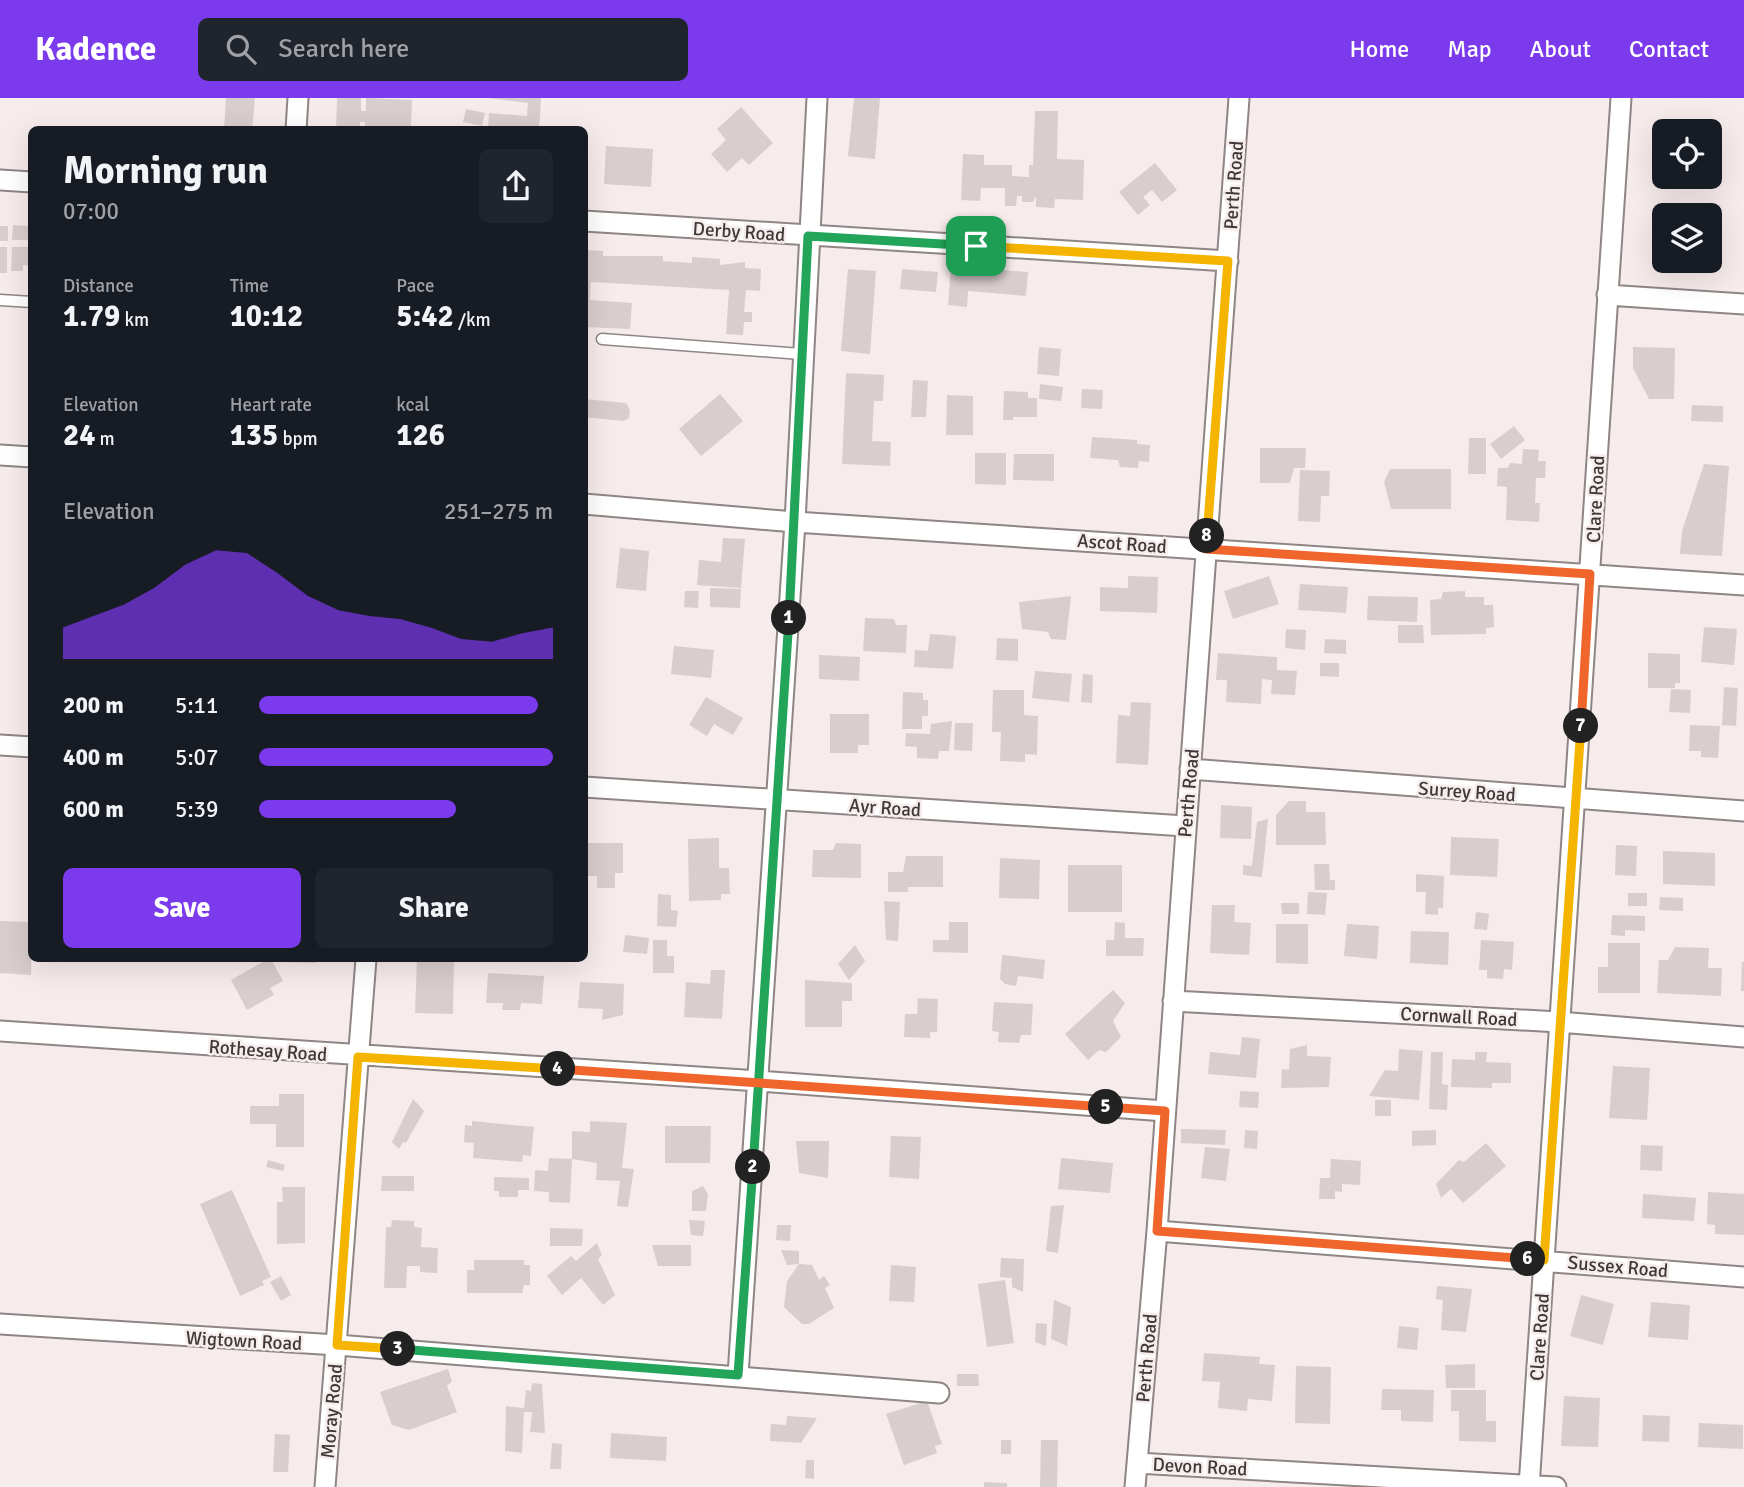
<!DOCTYPE html>
<html lang="en">
<head>
<meta charset="utf-8">
<style>
	body { margin:0; font-family:Signika,sans-serif; background:#20242c; color:#f1f3f6; height:100vh; display:flex; flex-direction:column; font-size:26px; white-space:nowrap }
	* { box-sizing:border-box; margin:0 }
	p { font-size:23px; color:#9ea1a6 }
	.icon { flex:none; width:38px; height:38px; fill:none; stroke:currentColor; stroke-width:2; stroke-linecap:round; stroke-linejoin:round }
	.map { position:relative; flex:1; overflow:hidden }
	.sheet { position:absolute; left:28px; top:28px; width:560px; height:836px; display:flex; flex-direction:column; background:#171b24; border-radius:10px; box-shadow:0 7px 28px #0002 }
	.sheet>* { flex:none }
	.controls { position:absolute; left:1652px; top:21px; display:grid; gap:14px }
	.controls a { display:grid; place-items:center; width:70px; height:70px; border-radius:10px; background:#171b24; box-shadow:0 7px 28px #0002; font-size:35px }
	.pin { position:absolute; display:grid; place-items:center; width:60px; height:60px; color:#fff; margin:-30px; border-radius:14px; box-shadow:0 4px 10px #0006 }
	.km { position:absolute; width:35px; height:35px; margin:-18px; border-radius:50%; background:#222; color:#fff; font-size:19px; line-height:35px; text-align:center }
	.round { display:grid; place-items:center; flex:none; width:74px; height:74px; border-radius:10px; background:#20242c }
	.head { display:flex; align-items:center; justify-content:space-between; height:119px; padding:0 35px }
	h1 { font-size:38px; font-weight:700; line-height:52px }
	.stats { display:grid; grid-template-columns:repeat(3,1fr); gap:10px; height:119px; padding:7px 35px }
	.stats div { display:grid; align-content:center }
	.stats b { font-size:30px; font-weight:700 }
	.stats small { font-size:19px; font-weight:400 }
	.stats p { font-size:19px }
	.chart { height:196px; padding:14px 35px }
	.chart p { display:flex; justify-content:space-between }
	.chart svg { width:100%; height:126px; margin-top:7px; fill:#7c3aed; opacity:.7 }
	.button { display:flex; gap:14px; margin-top:auto; padding:14px 35px }
	.button a { flex:1; height:80px; border-radius:10px; background:#7c3aed; color:#fff; font-size:28px; font-weight:700; line-height:80px; text-align:center }
	.button a+a { background:#20242c; color:#f1f3f6 }
	ul { padding:0 35px; list-style:none; font-size:23px }
	li { display:grid; grid-template-columns:112px 84px 1fr; align-items:center; height:52px }
	li i { height:18px; border-radius:9px; background:#7c3aed }
	header { display:flex; align-items:center; gap:42px; box-sizing:border-box; height:98px; padding:0 35px; background:#7c3aed; color:#fff }
	header strong { font-size:33px }
	nav { display:flex; gap:38px; margin-inline-start:auto; font-size:24px }
	.search { width:490px; height:63px; background:#20242c; display:flex; align-items:center; gap:18px; box-sizing:border-box; padding:0 24px; border-radius:10px; color:#9ea1a6; font-size:26px }
	.map>svg:first-child { display:block }
	.building { fill:#d8cecd }
	.lines { fill:none; stroke-linecap:round; stroke-linejoin:round }
	.lane-casing { stroke:#8f8585; stroke-width:13 }
	.street-casing { stroke:#8f8585; stroke-width:23 }
	.lane { stroke:#fff; stroke-width:10 }
	.street { stroke:#fff; stroke-width:19 }
	.split-1-casing { stroke:#fff; stroke-width:14 }
	.split-2-casing { stroke:#fff; stroke-width:14 }
	.split-3-casing { stroke:#fff; stroke-width:14 }
	.split-4-casing { stroke:#fff; stroke-width:14 }
	.split-5-casing { stroke:#fff; stroke-width:14 }
	.split-6-casing { stroke:#fff; stroke-width:14 }
	.split-7-casing { stroke:#fff; stroke-width:14 }
	.split-8-casing { stroke:#fff; stroke-width:14 }
	.split-9-casing { stroke:#fff; stroke-width:14 }
	.split-1 { stroke:#22a559; stroke-width:9 }
	.split-2 { stroke:#22a559; stroke-width:9 }
	.split-3 { stroke:#22a559; stroke-width:9 }
	.split-4 { stroke:#f5b400; stroke-width:9 }
	.split-5 { stroke:#f0652b; stroke-width:9 }
	.split-6 { stroke:#f0652b; stroke-width:9 }
	.split-7 { stroke:#f5b400; stroke-width:9 }
	.split-8 { stroke:#f0652b; stroke-width:9 }
	.split-9 { stroke:#f5b400; stroke-width:9 }
	.labels { text-anchor:middle; stroke-width:5; stroke-linejoin:round; paint-order:stroke }
	.street-label { font-size:19px; fill:#3e3939; stroke:#f7ecec }
</style>
</head>
<body>
<header>
<strong>Kadence</strong>
<div class="search"><svg class="icon" aria-label="search" viewBox="0 0 24 24"><circle cx="10" cy="10" r="6"/><path d="M15 15l6 6"/></svg>Search here</div>
<nav><a>Home</a><a>Map</a><a>About</a><a>Contact</a></nav>
</header>
<div class="map">
<svg width="1744" height="1389" viewBox="0 0 1744 1389">
	<rect width="100%" height="100%" fill="#f7ecec"/>
	<path class="building" d="M226,0H255L252,32H224Z
		M337,0H361V13H366V0L412,2L411,30L365,32V24H360V32H336Z
		M488,0H541L539,32H488L489,15L527,18L528,5Z
		M854,0H880L875,61L848,58Z
		M741,9L773,45L749,67L742,60L727,74L711,56L726,42L717,31Z
		M466,11L485,15L482,28L463,24Z
		M1035,13H1058L1057,61L1084,62L1083,102L1055,101L1054,110L1036,109V98L1033,104H1022V98H1017L1016,108H1005V90H981L980,103L961,102L963,56L984,57V67H1012V78L1029,79V67H1033Z
		M606,48L653,51L651,89L604,86Z
		M1155,65L1177,92L1162,104L1152,92L1143,99L1150,107L1138,117L1119,94Z
		M13,127L32,128V142H12Z
		M0,128H8V143H0Z
		M0,149H7V175H0Z
		M12,149H32V168L23,167V173H11Z
		M584,152L603,153V158H663V163L692,165V159L720,161V167L745,164V170L761,171L760,193L746,192L744,214H752V224H744L743,237L726,236L729,192L591,184L590,202L632,205L630,231L584,229Z
		M951,168L1028,174L1026,198L968,193L967,209L948,207Z
		M848,171L876,173L870,256L841,253Z
		M902,171L938,174L936,194L900,191Z
		M1039,249L1061,251L1059,278L1037,276Z
		M1633,249L1675,250L1674,301H1649L1633,270Z
		M846,275L884,277L883,303H874L872,343L891,344L890,368L842,366Z
		M913,282L928,283L926,319H911Z
		M1040,286L1063,289L1061,303L1039,301Z
		M1082,291L1103,292L1102,311L1081,310Z
		M1004,293L1028,294V300H1037V319H1013V322H1003Z
		M720,296L743,323L701,358L679,331Z
		M947,297L973,298V337H946Z
		M584,301L626,305L630,312L629,320L623,323L584,319Z
		M1692,307L1723,308V324L1691,323Z
		M1514,328L1525,342L1501,361L1490,346Z
		M1092,339L1137,342V346L1150,347L1149,364L1139,363L1138,370L1120,369L1118,362L1090,360Z
		M1469,340H1486V376H1468Z
		M1260,350H1306L1305,370H1294L1290,385H1260Z
		M1523,351L1539,352L1538,363H1546L1545,380H1536L1535,405H1540L1539,424L1506,422L1507,389L1497,388L1498,370H1508L1510,365L1522,366Z
		M975,355H1006V387L975,386Z
		M1014,356H1054V383L1013,382Z
		M1704,366L1729,368L1722,458L1680,456L1682,433Z
		M1390,371H1451V411H1391L1384,384Z
		M1300,372L1330,373L1329,398H1321L1320,424L1298,423Z
		M723,440L745,441L741,490L697,487L699,462L721,464Z
		M620,450L649,453L646,493L616,490Z
		M1128,478L1158,479L1157,515L1100,513V489L1128,490Z
		M1269,478L1279,506L1233,521L1224,493Z
		M1300,486L1348,489L1346,515L1298,512Z
		M710,490L741,491L740,510L710,509Z
		M685,493H699L698,510L684,509Z
		M1465,493V499H1484V507H1493L1494,529L1486,530V536L1431,537L1430,502L1441,501L1443,494Z
		M1071,498L1066,542L1051,541L1048,534L1022,531L1019,504Z
		M1368,498L1418,499L1417,524L1367,522Z
		M865,520L894,521L896,527H907L906,555L863,553Z
		M1398,527H1423L1424,545H1398Z
		M1704,529L1737,531L1734,567L1701,564Z
		M1286,531L1306,532L1305,552L1285,550Z
		M930,536L956,538L953,571L914,569L915,552L928,553Z
		M997,540L1018,541V563L996,562Z
		M1325,541L1346,542V556L1324,555Z
		M674,548L714,552L711,580L671,576Z
		M1218,555L1277,559V572L1297,573L1295,597L1271,596L1272,582L1262,581L1261,606L1226,604L1227,582H1216Z
		M1648,555L1680,556V585H1675V590H1648Z
		M819,557L860,559L859,583L819,581Z
		M1320,565H1339V579L1320,578Z
		M1035,573L1072,576L1069,604L1032,600Z
		M1083,576L1093,577L1092,605L1081,604Z
		M1724,589L1738,590L1736,628L1722,627Z
		M1671,591L1691,592L1690,615L1669,614Z
		M993,592H1024V617L1038,618L1037,657L1025,656V664L1000,663L1001,634H992Z
		M903,594L923,595V602H928V618H922V631H902Z
		M706,599L743,620L733,637L714,626L707,638L689,627Z
		M1131,604L1151,605L1148,667L1116,665L1118,617L1130,618Z
		M830,616H869V647H858V655H830Z
		M952,623L949,653H939L938,661L917,660V649L905,648L906,635L930,636L931,626Z
		M955,625H973L972,653L954,652Z
		M1690,627L1720,628L1718,660L1701,659V653H1689Z
		M1289,703H1306V714H1325L1326,747H1276V717Z
		M1221,707L1252,709L1251,741L1220,740Z
		M1268,721L1262,779L1243,777V767L1252,768L1257,724Z
		M1451,739L1499,741L1497,779L1450,777Z
		M719,740V770H729L730,796H721V802L689,803L688,741Z
		M584,745H623V775H615V790H597V778H584Z
		M836,745L861,746V780L812,779L813,752H833Z
		M1616,747L1637,748L1636,778L1615,777Z
		M1663,753L1715,755V788L1663,786Z
		M906,758H943V789H908V794H888V774H903Z
		M1000,760L1040,762L1039,801L999,800Z
		M1314,766H1329L1330,782H1335V792H1315Z
		M1068,767H1122V814H1068Z
		M1416,776L1444,778L1443,810H1438V817L1425,816L1426,794H1416Z
		M1308,794L1327,795L1325,817L1307,816Z
		M1628,795H1647V808H1628Z
		M658,796L671,797V812L678,813L676,829L657,828Z
		M1660,799L1683,800V813L1659,812Z
		M884,803L900,804L898,843L886,842Z
		M1281,805H1299V816H1282Z
		M1212,807H1235L1234,824L1251,825L1249,857L1210,855Z
		M1476,814L1489,816L1487,832L1474,831Z
		M1612,817L1645,818V833L1625,832V838L1611,837Z
		M0,823L32,824L31,877L0,875Z
		M949,824H968V855L933,854V842H949Z
		M1115,824L1125,825V840H1144L1143,858H1106V842H1114Z
		M1276,826H1308V866L1276,865Z
		M1347,826L1379,828L1377,861L1344,858Z
		M1411,833L1449,834L1448,867L1410,865Z
		M625,837L649,840L647,856L623,854Z
		M653,842H667V858H674V875H653Z
		M1481,842L1514,844L1512,872L1504,871L1503,881L1487,880V872H1479Z
		M1608,845H1640V895H1598V869H1608Z
		M855,847L865,863L849,882L838,866Z
		M1675,849L1709,850L1708,870H1722L1721,898L1657,895L1659,862H1668Z
		M1002,857L1045,862L1043,881L1018,878L1016,888L1005,886L1000,881Z
		M268,861H271L283,883L270,890L274,897L247,912L231,882Z
		M282,861H316V865L281,864Z
		M417,861H454L453,916L415,915Z
		M1742,864H1744V893H1741Z
		M711,872H725L722,921L684,919L686,884L710,886Z
		M488,875L544,878L542,906L521,905L520,912H502L503,905H486Z
		M805,882L852,885V903H842V929H805Z
		M580,884L624,886L623,917L602,922L603,911L578,910Z
		M1113,892L1125,905L1113,923L1121,939L1106,954L1099,952L1088,962L1065,936Z
		M918,900L938,901L937,934H930V940L904,939L905,916H917Z
		M994,904L1033,906L1031,937H1021L1019,945L998,944L999,934L992,933Z
		M1242,939L1260,941L1256,980L1208,976L1210,954L1240,957Z
		M1307,947V958L1331,959L1329,989L1281,990L1282,971L1289,972L1290,951Z
		M1399,951L1423,953L1419,1002L1369,998L1385,972L1398,973Z
		M1431,954H1443L1442,986L1448,987L1447,1012L1429,1011Z
		M1475,954H1487L1486,964L1511,965V985H1492V990L1451,989L1452,961L1475,962Z
		M1613,968L1650,970L1647,1022L1609,1020Z
		M1240,993L1259,994L1258,1010L1239,1009Z
		M279,996H304V1049H276V1026H250V1008H279Z
		M413,1001L424,1013L406,1045L403,1044L399,1051L392,1044Z
		M1375,1002H1391V1018H1375Z
		M472,1023L534,1029L531,1058L523,1057L522,1064L473,1060L474,1045L464,1044L465,1027L472,1028Z
		M590,1023L627,1025L622,1070L634,1071L628,1109L617,1108L620,1083L596,1082L597,1065L572,1061V1033L590,1034Z
		M665,1028H711L710,1065H665Z
		M1181,1031L1226,1032L1225,1047L1181,1045Z
		M1245,1032L1258,1033L1257,1051L1244,1050Z
		M1436,1032V1047L1412,1048V1033Z
		M891,1038L921,1039L919,1081L889,1079Z
		M796,1043H829L828,1080L799,1075Z
		M1486,1045L1506,1068L1463,1105L1451,1091L1441,1100L1436,1086L1459,1062L1464,1064Z
		M1641,1047L1663,1048L1662,1073L1640,1072Z
		M1205,1049L1230,1051L1226,1083L1201,1080Z
		M549,1060L572,1061L570,1105L549,1104V1094L534,1093L535,1072L548,1073Z
		M1061,1060L1113,1065L1110,1095L1058,1091Z
		M1331,1061L1361,1063L1360,1087L1342,1086V1094L1335,1093V1101H1319L1320,1080H1330Z
		M268,1062L285,1067L283,1073L266,1069Z
		M382,1078H414V1093H381Z
		M494,1079L529,1080V1092H518V1099H499V1093H494Z
		M703,1088L708,1096L706,1113H692V1093Z
		M282,1089H305V1145L277,1146V1104H283Z
		M232,1092L271,1179L262,1183L264,1187L240,1198L200,1106Z
		M1708,1094L1744,1096V1137L1715,1136V1127L1707,1126Z
		M1643,1096L1696,1100L1694,1123L1642,1120Z
		M1064,1107L1058,1155L1046,1153L1051,1108Z
		M392,1122L414,1123V1129L422,1130L421,1149L438,1150L437,1175L420,1174V1168H407L406,1190H384L386,1129H391Z
		M689,1122L705,1123L703,1138L691,1137Z
		M777,1127H791L790,1143L776,1142Z
		M550,1130L583,1131L582,1148H550Z
		M597,1145L602,1157L598,1161L615,1197L603,1207L581,1180L562,1197L547,1178L571,1158L576,1163Z
		M652,1147H691V1168H658Z
		M781,1152L799,1153V1166L812,1167L819,1182L824,1178L830,1187L825,1190L834,1210L809,1226H802L784,1209L787,1183L799,1166L787,1167Z
		M1001,1160L1024,1161L1023,1194L1012,1189V1180L1000,1179Z
		M474,1162H524V1167H530V1187H524L522,1195H467V1172H474Z
		M891,1167L916,1169L914,1204L889,1203Z
		M281,1178L291,1197L281,1203L270,1184Z
		M1005,1182L1014,1245L987,1249L978,1186Z
		M1437,1188L1472,1191L1466,1234L1441,1232L1443,1202L1436,1201Z
		M1581,1197L1614,1206L1603,1247L1570,1238Z
		M1054,1202L1071,1209L1067,1248L1051,1241Z
		M1651,1204L1690,1207L1688,1242L1648,1239Z
		M1036,1225L1047,1226L1046,1248L1035,1244Z
		M1399,1228L1419,1230L1417,1252L1397,1250Z
		M1204,1255L1260,1259L1259,1266L1275,1267L1272,1303L1248,1301L1247,1313L1218,1310L1220,1284L1202,1283Z
		M1475,1266V1290H1446L1445,1267Z
		M1296,1268L1331,1269L1330,1326L1295,1325Z
		M448,1271L452,1283L447,1288L457,1314L409,1332L392,1327L380,1294Z
		M957,1276H978L979,1288H957Z
		M532,1285L542,1286L545,1335L530,1334L532,1314H524L522,1355L505,1353L506,1308L524,1310L526,1292L531,1293Z
		M1382,1291L1434,1292L1433,1324L1401,1323V1312H1381Z
		M1451,1292H1486V1323H1496V1344L1459,1343V1313H1451Z
		M1564,1298L1600,1300L1598,1349L1561,1348Z
		M927,1303L942,1346L935,1348L937,1355L904,1367L886,1316Z
		M1643,1317L1670,1318L1669,1344L1642,1343Z
		M787,1318L817,1320L801,1345L770,1343L771,1326L786,1327Z
		M1699,1325L1743,1327V1351L1698,1349Z
		M611,1335L667,1339L666,1363L610,1360Z
		M275,1336L290,1337L288,1374H273Z
		M1001,1342H1011V1356H1001Z
		M1041,1342H1058L1057,1389H1040Z
		M552,1345L562,1346L561,1371H550Z
		M806,1362H814V1381L805,1380Z
		M984,1384L1007,1385V1389H984Z"/>
	<g class="lines">
		<defs>
			<path id="lane" d="M0,202L32,204
				M602,241L801,256"/>
			<path id="street" d="M296,32L298,0
				M0,82L32,84
				M584,123L1228,163
				M1607,197L1744,206
				M0,357L32,359
				M584,406L795,424L1744,487
				M0,647L32,649
				M1190,671L1744,713
				M584,689L1185,728
				M1173,903L1559,924L1744,939
				M0,933L759,983L1165,1013
				M1157,1133L1744,1179
				M0,1226L337,1247L939,1295
				M738,1277L795,424L817,0
				M1137,1365L1556,1389
				M325,1389L366,861
				M1135,1389L1157,1133L1239,0
				M1529,1389L1621,0"/>
		</defs>
		<use href="#lane" class="lane-casing"/>
		<use href="#street" class="street-casing"/>
		<use href="#lane" class="lane"/>
		<use href="#street" class="street"/>
	</g>
	<g class="lines">
		<defs>
			<path id="split-1" d="M789,520L808,138L976,148"/>
			<path id="split-2" d="M753,1069L789,520"/>
			<path id="split-3" d="M398,1251L738,1277L753,1069"/>
			<path id="split-4" d="M398,1251L337,1247L358,959L558,971"/>
			<path id="split-5" d="M558,971L1106,1009"/>
			<path id="split-6" d="M1106,1009L1165,1013L1157,1133L1528,1161"/>
			<path id="split-7" d="M1528,1161L1544,1162L1581,628"/>
			<path id="split-8" d="M1207,438L1206,451L1590,476L1581,628"/>
			<path id="split-9" d="M976,148L1228,163L1207,438"/>
		</defs>
		<use href="#split-1" class="split-1-casing"/>
		<use href="#split-2" class="split-2-casing"/>
		<use href="#split-3" class="split-3-casing"/>
		<use href="#split-4" class="split-4-casing"/>
		<use href="#split-5" class="split-5-casing"/>
		<use href="#split-6" class="split-6-casing"/>
		<use href="#split-7" class="split-7-casing"/>
		<use href="#split-8" class="split-8-casing"/>
		<use href="#split-9" class="split-9-casing"/>
		<use href="#split-1" class="split-1"/>
		<use href="#split-2" class="split-2"/>
		<use href="#split-3" class="split-3"/>
		<use href="#split-4" class="split-4"/>
		<use href="#split-5" class="split-5"/>
		<use href="#split-6" class="split-6"/>
		<use href="#split-7" class="split-7"/>
		<use href="#split-8" class="split-8"/>
		<use href="#split-9" class="split-9"/>
	</g>
	<g class="labels">
		<g class="street-label">
			<text transform="translate(1233 87) rotate(-86)" y="7">Perth Road</text>
			<text transform="translate(739 133) rotate(4)" y="7">Derby Road</text>
			<text transform="translate(1595 401) rotate(-87)" y="7">Clare Road</text>
			<text transform="translate(1122 445) rotate(4)" y="7">Ascot Road</text>
			<text transform="translate(1467 693) rotate(4)" y="7">Surrey Road</text>
			<text transform="translate(1188 695) rotate(-85)" y="7">Perth Road</text>
			<text transform="translate(885 709) rotate(4)" y="7">Ayr Road</text>
			<text transform="translate(1459 918) rotate(3)" y="7">Cornwall Road</text>
			<text transform="translate(268 952) rotate(4)" y="7">Rothesay Road</text>
			<text transform="translate(1618 1168) rotate(5)" y="7">Sussex Road</text>
			<text transform="translate(1539 1239) rotate(-86)" y="7">Clare Road</text>
			<text transform="translate(244 1242) rotate(3)" y="7">Wigtown Road</text>
			<text transform="translate(1146 1260) rotate(-85)" y="7">Perth Road</text>
			<text transform="translate(331 1313) rotate(-85)" y="7">Moray Road</text>
			<text transform="translate(1200 1368) rotate(3)" y="7">Devon Road</text>
		</g>
	</g>
</svg>
<div class="controls">
<a><svg class="icon" aria-label="locate" viewBox="0 0 24 24"><circle cx="12" cy="12" r="6"/><path d="M12 2v4M12 18v4M2 12h4M18 12h4"/></svg></a>
<a><svg class="icon" aria-label="layers" viewBox="0 0 24 24"><path d="M12 4l9 5-9 5-9-5zM3 14l9 5 9-5"/></svg></a>
</div>
<div class="pin" style="left:976px;top:148px;background:#1e9e55"><svg class="icon" aria-label="arrive" viewBox="0 0 24 24"><path d="M6 21V4h12l-3 4 3 4H6"/></svg></div>
<b class="km" style="left:789px;top:520px">1</b>
<b class="km" style="left:753px;top:1069px">2</b>
<b class="km" style="left:398px;top:1251px">3</b>
<b class="km" style="left:558px;top:971px">4</b>
<b class="km" style="left:1106px;top:1009px">5</b>
<b class="km" style="left:1528px;top:1161px">6</b>
<b class="km" style="left:1581px;top:628px">7</b>
<b class="km" style="left:1207px;top:438px">8</b>
<section class="sheet">
<div class="head"><div><h1>Morning run</h1><p>07:00</p></div><a class="round"><svg class="icon" aria-label="share" viewBox="0 0 24 24"><path d="M12 15V3M7 8l5-5 5 5M5 13v7h14v-7"/></svg></a></div>
<div class="stats">
<div><p>Distance</p><b>1.79<small> km</small></b></div>
<div><p>Time</p><b>10:12</b></div>
<div><p>Pace</p><b>5:42<small> /km</small></b></div>
</div>
<div class="stats">
<div><p>Elevation</p><b>24<small> m</small></b></div>
<div><p>Heart rate</p><b>135<small> bpm</small></b></div>
<div><p>kcal</p><b>126</b></div>
</div>
<div class="chart"><p><span>Elevation</span>251–275 m</p>
<svg viewBox="0 0 160 44" preserveAspectRatio="none"><path d="M0 44V33L10 29L20 25L30 19L40 11L50 6L60 7L70 14L80 22L90 27L100 29L110 30L120 33L130 37L140 38L150 35L160 33V44z"/></svg>
</div>
<ul>
<li><b>200 m</b>5:11<i style="width:95%"></i></li>
<li><b>400 m</b>5:07<i style="width:100%"></i></li>
<li><b>600 m</b>5:39<i style="width:67%"></i></li>
</ul>
<div class="button"><a>Save</a><a>Share</a></div>
</section>
</div>
</body>
</html>
